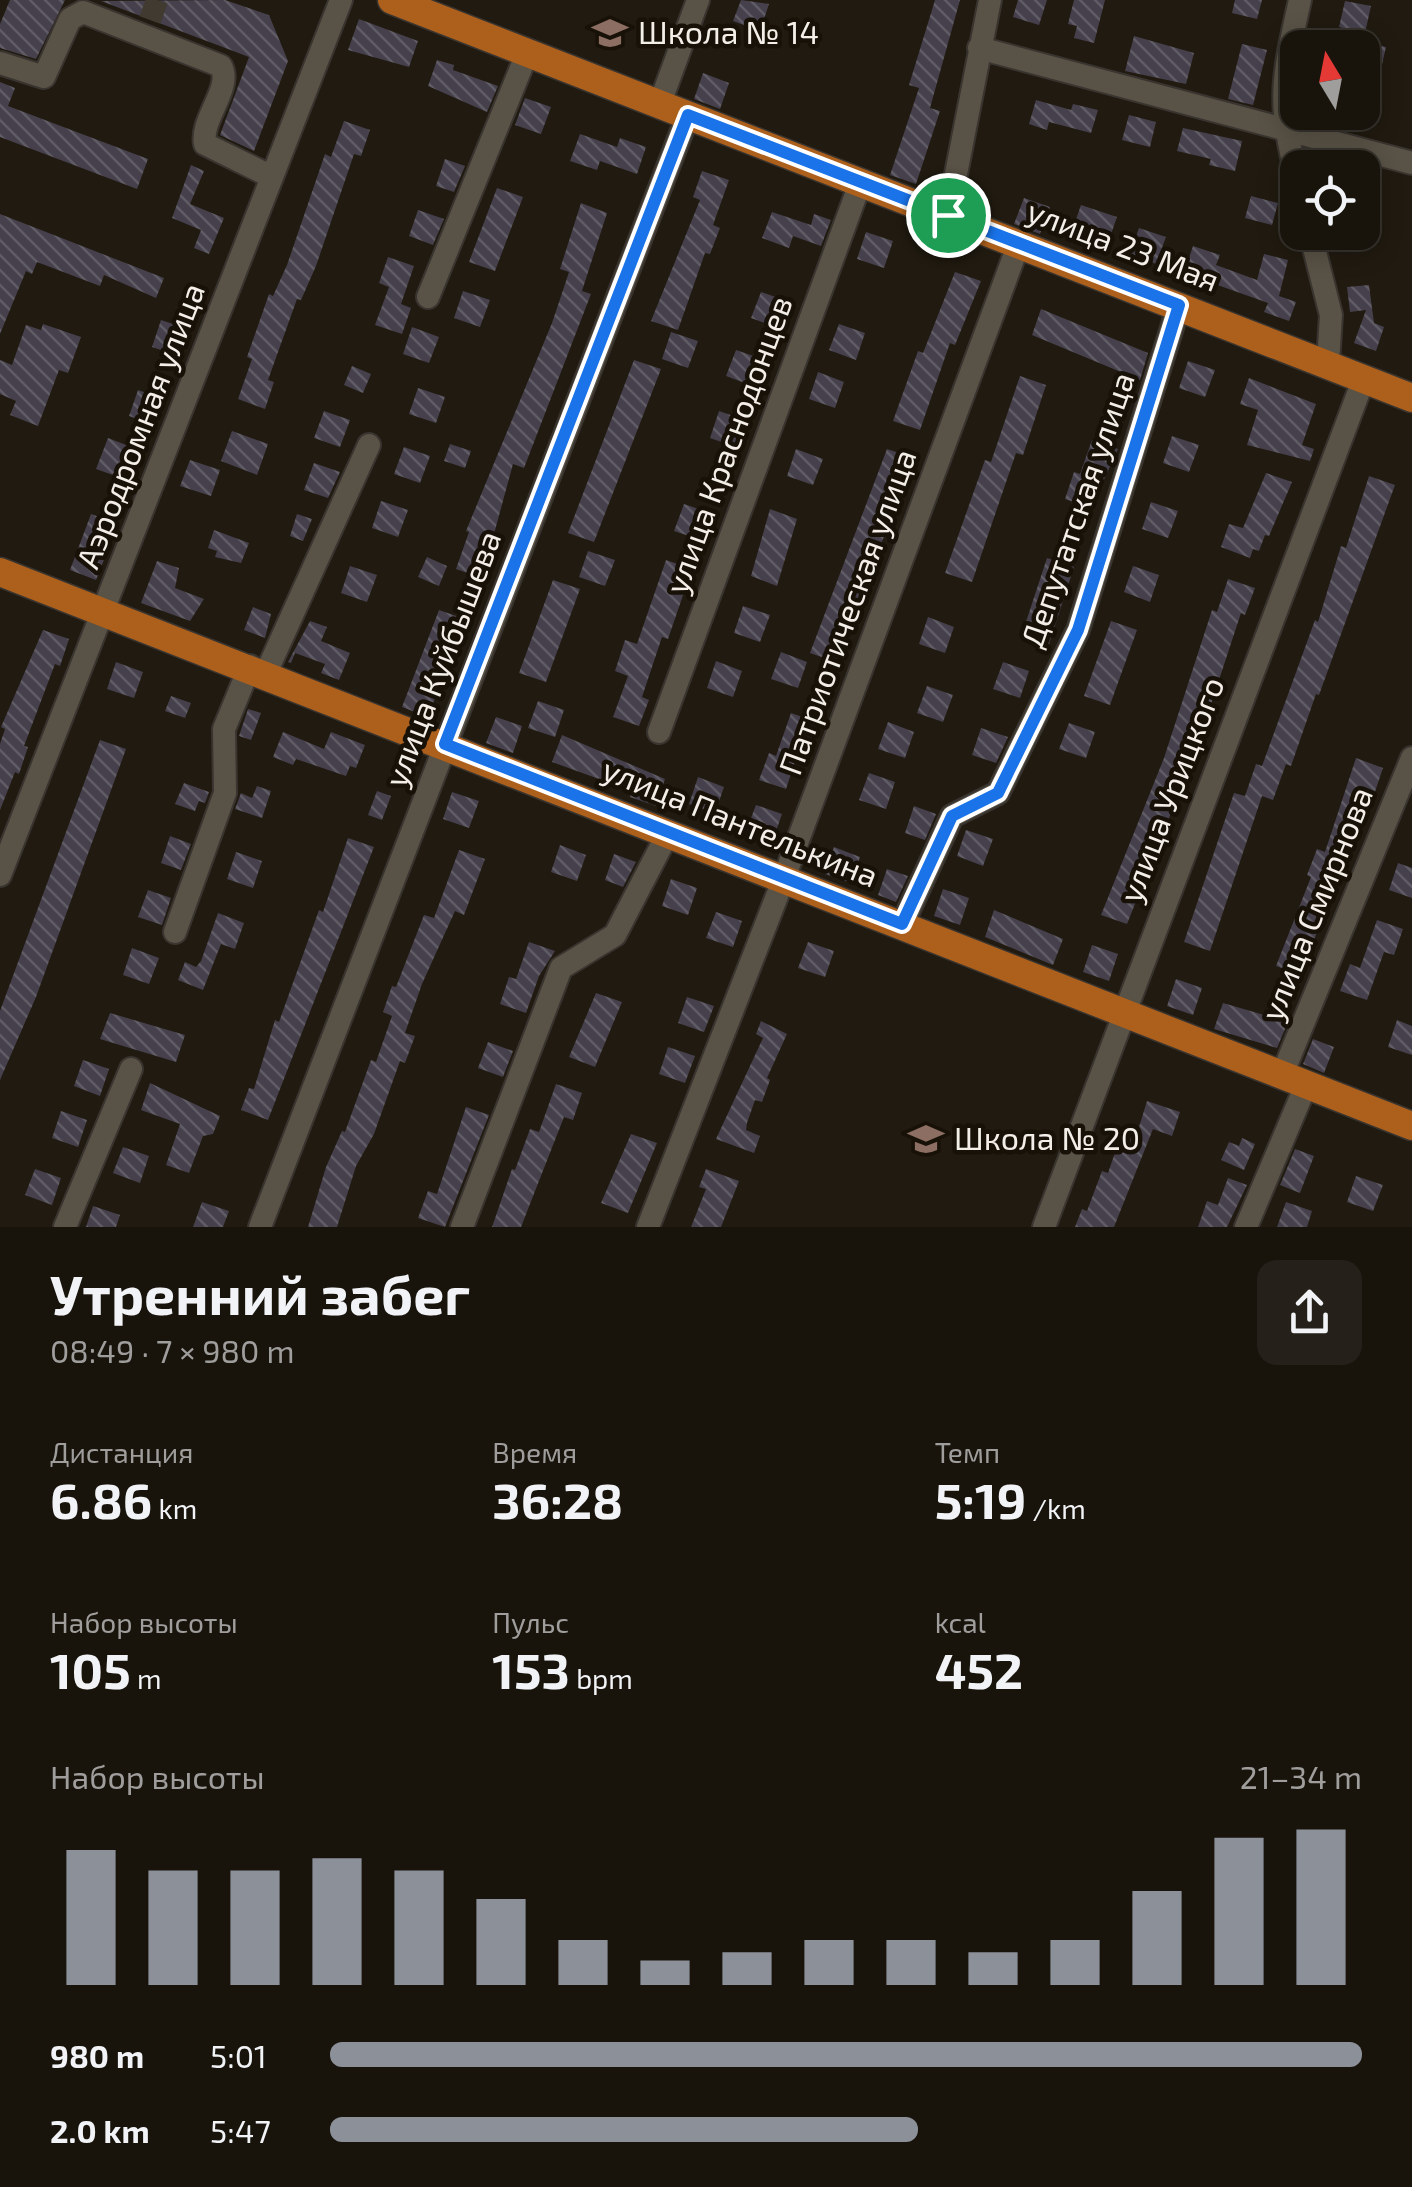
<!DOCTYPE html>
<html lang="ru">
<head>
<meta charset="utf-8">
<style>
	body { margin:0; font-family:"Exo 2",sans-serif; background:#25211a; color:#f1f3f6; height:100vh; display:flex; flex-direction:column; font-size:38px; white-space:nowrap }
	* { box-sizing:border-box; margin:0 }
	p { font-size:32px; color:#9f9e9d }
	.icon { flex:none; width:55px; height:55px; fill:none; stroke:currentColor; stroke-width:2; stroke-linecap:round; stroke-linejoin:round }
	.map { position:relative; height:1227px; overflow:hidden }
	.drawer { display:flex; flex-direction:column; background:#18140c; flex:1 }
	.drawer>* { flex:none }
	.needle { width:65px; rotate:350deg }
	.fabs { position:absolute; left:1280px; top:30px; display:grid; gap:20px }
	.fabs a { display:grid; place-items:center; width:100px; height:100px; border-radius:20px; background:#18140c; box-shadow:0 5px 25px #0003,0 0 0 2px #36332d; font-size:50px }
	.pin { position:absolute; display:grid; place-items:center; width:85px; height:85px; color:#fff; margin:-42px; border:5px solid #fff; border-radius:50%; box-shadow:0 2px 10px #0007 }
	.round { display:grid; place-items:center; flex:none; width:105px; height:105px; border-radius:20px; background:#25211a }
	.overview { display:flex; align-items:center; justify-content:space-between; height:170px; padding:0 50px }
	h1 { font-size:55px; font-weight:700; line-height:75px }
	.figures { display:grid; grid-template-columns:repeat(3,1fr); gap:15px; height:170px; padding:10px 50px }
	.figures div { display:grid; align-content:center }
	.figures b { font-size:50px; font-weight:700 }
	.figures small { font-size:28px; font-weight:400 }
	.figures p { font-size:28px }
	.chart { height:280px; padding:20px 50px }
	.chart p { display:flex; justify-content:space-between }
	.chart svg { width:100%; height:180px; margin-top:10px; stroke:#8c9099; stroke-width:6 }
	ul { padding:0 50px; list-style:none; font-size:32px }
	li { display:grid; grid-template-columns:160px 120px 1fr; align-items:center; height:75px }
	li i { height:25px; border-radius:12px; background:#8c9099 }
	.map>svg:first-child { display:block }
	.building { fill:url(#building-back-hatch) }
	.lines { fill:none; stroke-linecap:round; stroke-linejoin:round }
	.minor-tunnel { stroke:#403a30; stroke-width:22; stroke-dasharray:22 11; stroke-linecap:butt }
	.minor-casing { stroke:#39342f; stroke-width:26 }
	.major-casing { stroke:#39342f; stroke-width:31 }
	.minor { stroke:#595246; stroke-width:22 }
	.major { stroke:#ad601c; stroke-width:28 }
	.route-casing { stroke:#fff; stroke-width:20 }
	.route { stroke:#1a73e8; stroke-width:12 }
	.labels { text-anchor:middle; stroke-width:9; stroke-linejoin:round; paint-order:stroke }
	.poi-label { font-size:32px; fill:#f3eee8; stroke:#171108; text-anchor:start }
	.street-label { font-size:32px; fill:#f3eee8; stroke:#171108 }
</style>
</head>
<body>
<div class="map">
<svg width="1412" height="1227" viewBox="0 0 1412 1227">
	<defs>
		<pattern id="building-back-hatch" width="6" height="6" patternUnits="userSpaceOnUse" patternTransform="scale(2.5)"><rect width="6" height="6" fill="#45404c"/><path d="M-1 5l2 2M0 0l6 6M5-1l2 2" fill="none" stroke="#605c66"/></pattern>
	</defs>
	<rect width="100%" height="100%" fill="#201a10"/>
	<path class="building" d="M10,0H65L36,59L0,48V24Z
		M225,0L269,15L288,61L254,151L220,135L249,57L101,1Z
		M741,0L769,4L760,31L733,21Z
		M935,0H960L930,108L940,111L916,184L890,175L919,88L909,85Z
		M1018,0H1047L1039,25L1013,17Z
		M1074,0H1105L1094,43L1074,38L1077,26L1068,24Z
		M1235,0H1262L1257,19L1232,13Z
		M1345,1L1371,6L1365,33L1339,27Z
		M359,19L418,41L409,67L348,50Z
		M1134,36L1194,53L1186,84L1125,71Z
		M1362,42L1386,47L1380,73L1362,69Z
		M1242,44L1267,50L1253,105L1228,99Z
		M437,60L454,65L453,70L498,86L487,112L428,86Z
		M703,73L729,83L720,109L694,99Z
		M0,82L15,88L8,106L148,159L137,189L0,137Z
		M525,98L551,107L541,134L515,125Z
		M1036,100L1071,110L1073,104L1098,110L1091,133L1049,122L1047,130L1029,124Z
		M1335,112H1361L1357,132L1332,126Z
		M1129,115L1156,122L1150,147L1122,140Z
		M344,121L370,130L361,156L354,154L316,266L301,300L297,299L268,380L274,382L265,409L238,399L252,359L247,357L269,294L273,296L287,265L325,154L331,157Z
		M1183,128L1242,141L1235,171L1209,165L1211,159L1177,151Z
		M580,134L617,147L620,138L646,147L637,174L600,161L597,170L570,161Z
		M445,159L465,166L454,192L436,186Z
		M191,165L204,171L190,204L224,218L209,254L194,248L201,230L172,218Z
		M702,171L729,180L713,225L720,228L710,254L705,253L678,330L651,321L700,200L693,197Z
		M497,188L523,197L495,271L469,262Z
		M1251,196L1278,203L1272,225L1245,218Z
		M1024,198L1050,207L1040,234L1014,224Z
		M581,203L607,213L582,291L591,294L524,468L513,464L482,578L456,569L469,532L466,531L552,323L569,272L560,269Z
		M1081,205L1117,217L1110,237L1074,225Z
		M418,210L444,219L433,245L409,236Z
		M772,212L811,225L814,214L831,220L821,246L793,236L789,248L762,238Z
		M0,214L164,278L156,298L104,275L100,286L37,262L32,274L26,271L0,334Z
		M1139,228L1166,237L1156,264L1130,254Z
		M866,232L893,241L884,268L857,259Z
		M1193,246L1220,255L1216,265L1257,280L1264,254L1288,260L1279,296L1296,302L1289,321L1264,312L1268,303L1184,273Z
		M388,257L414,266L401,304L411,308L402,334L375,325L389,287L379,283Z
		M955,272L981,281L955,345L950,343L920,430L893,421L918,351L923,353Z
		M1369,285L1374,323L1384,327L1376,351L1354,343L1366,310L1350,312L1347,287Z
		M463,291L490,300L480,327L454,318Z
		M761,292L787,301L778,328L751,318Z
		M1041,309L1148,353L1140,380L1032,335Z
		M161,320L179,326L170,353L152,347Z
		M43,324L81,337L68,373L59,370L38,426L10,415L16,401L0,394V360L12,365L26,325L41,330Z
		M839,324L865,333L856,360L829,350Z
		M412,327L439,337L429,363L403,354Z
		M671,332L698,341L688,368L662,359Z
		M736,350L762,359L753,386L726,376Z
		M634,360L661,369L594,542L568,533Z
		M1188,361L1215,370L1205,397L1179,388Z
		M352,366L371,374L363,393L344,385Z
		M818,372L844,382L835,408L809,399Z
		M1020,376L1046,385L1023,455L1016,453L972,582L945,573L985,460L991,462Z
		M1249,378L1316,404L1302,445L1314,449L1310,461L1247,445L1258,410L1240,404Z
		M418,388L445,397L436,423L409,414Z
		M138,390L164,399L155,425L129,416Z
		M324,411L350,420L340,447L314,438Z
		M719,411L745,420L736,447L710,438Z
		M232,431L268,444L257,475L221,461Z
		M1172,436L1199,445L1189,472L1163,463Z
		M108,438L139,450L127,480L96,469Z
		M1092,440L1118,449L1091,508L1065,499L1074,472L1080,474Z
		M450,444L471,451L465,468L444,461Z
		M404,447L430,456L420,483L394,474Z
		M796,449L823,459L813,485L787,476Z
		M887,449L914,458L836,662L810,653Z
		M190,460L220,470L211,496L180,486Z
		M314,463L340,472L328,498L304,490Z
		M1266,473L1292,482L1269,536L1265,535L1259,551L1253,549L1250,558L1221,547L1229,524L1243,528Z
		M1369,476L1395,485L1319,695L1316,694L1291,766L1286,764L1273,800L1262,796L1210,951L1184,942L1234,793L1245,796L1256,764L1262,766L1315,620L1318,622L1341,546L1346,548Z
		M381,501L408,510L398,537L372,528Z
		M1151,502L1178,511L1168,538L1142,529Z
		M684,504L710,513L701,540L674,531Z
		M770,509L797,519L777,586L751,576Z
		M91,514L118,524L96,580L70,570Z
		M297,514L312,519L303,541L290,536Z
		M214,530L249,543L241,563L215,557L217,551L208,548Z
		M588,551L615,560L605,586L579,577Z
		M427,557L447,566L439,586L418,577Z
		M1047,558L1074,567L1049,644L1022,634Z
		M666,560L692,569L668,639L662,637L642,697L649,700L639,726L613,717L628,676L615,671L625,640L637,644Z
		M157,561L179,568L175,588L204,599L190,621L141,603Z
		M350,566L377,575L367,602L341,593Z
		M1133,566L1159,575L1150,602L1124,592Z
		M1228,579L1255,588L1245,615L1241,613L1196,750L1127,924L1101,915L1164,758L1212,610L1217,612Z
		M553,580L580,589L546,682L519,673Z
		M743,606L770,615L760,642L734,633Z
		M253,607L271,614L265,638L244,630Z
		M439,610L465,619L428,717L402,707Z
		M928,617L954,627L945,653L919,644Z
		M310,621L327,627L321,641L350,653L339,680L321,673L325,664L295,653L291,663L288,662Z
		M1111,621L1137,630L1110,705L1084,696Z
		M43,630L69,639L60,666L55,664L24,746L28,747L19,774L15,772L0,810V744L5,729L1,727Z
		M781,652L807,662L798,688L771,679Z
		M716,661L742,671L733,697L707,688Z
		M116,662L143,672L134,698L107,689Z
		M1003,662L1029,671L1020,698L993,689Z
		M927,686L953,695L943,722L917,713Z
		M171,696L191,703L185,718L165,711Z
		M538,701L564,710L555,737L528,728Z
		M248,709L261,713L251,740L239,736Z
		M791,713L817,722L808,749L800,746L786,789L759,780L769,753L776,756Z
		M496,717L522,726L513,753L486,743Z
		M888,722L914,732L905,758L878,749Z
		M1069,723L1095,732L1086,758L1059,749Z
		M981,728L1008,737L996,763L972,755Z
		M283,732L324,749L331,732L365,745L356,768L350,766L346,776L296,759L293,765L273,757Z
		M562,735L665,779L656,806L630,797L632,791L552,762Z
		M100,740L126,749L36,997L0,1080V1011Z
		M1356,758L1383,768L1358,842L1349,839L1323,928L1319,926L1302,975L1276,966L1311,877L1307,875L1317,849L1325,852Z
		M869,773L895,782L886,809L859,800Z
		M698,777L724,787L715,813L689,804Z
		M184,783L209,792L205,803L199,801L195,811L175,804Z
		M257,786L271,791L262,818L235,809L241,793L252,798Z
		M377,791L391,796L382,820L368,815Z
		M452,792L479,801L469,828L443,819Z
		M756,805L782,814L773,840L746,831Z
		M914,806L936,814L925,840L905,833Z
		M966,830L993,839L983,866L957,856Z
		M170,836L191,844L181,870L161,863Z
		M348,838L374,847L268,1120L241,1110L249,1088L254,1089L275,1020L279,1022L319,910L323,912Z
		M560,845L586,855L577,881L551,872Z
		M834,847L860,857L851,883L825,874Z
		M459,850L485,859L464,915L455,911L422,984L405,1033L415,1036L405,1063L400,1061L374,1134L356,1166L337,1227H308L326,1167L342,1131L345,1132L371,1060L376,1062L392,1016L383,1012L392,986L396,987L424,915L434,918Z
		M236,852L262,861L253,888L227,879Z
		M614,854L636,862L623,887L605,880Z
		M1398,863L1412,868V898L1389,890Z
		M887,869L908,876L896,902L878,895Z
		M671,879L697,888L688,915L662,906Z
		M943,889L969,898L960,925L934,916Z
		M148,890L171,898L162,925L138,917Z
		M994,910L1063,939L1053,965L985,937Z
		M716,912L742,921L733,947L706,938Z
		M218,913L244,923L235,949L221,944L203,990L178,980L185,962L196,967L201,961Z
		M1377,920L1403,929L1394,955L1384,952L1367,1000L1340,991L1350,964L1360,968Z
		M529,942L555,951L539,976L526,1013L500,1004L509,977L516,979Z
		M808,942L834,951L825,977L798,968Z
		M1092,945L1118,954L1109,981L1083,972Z
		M132,948L159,958L149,984L123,975Z
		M1176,979L1202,988L1193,1015L1167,1006Z
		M596,993L622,1002L595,1067L569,1057Z
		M687,997L714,1006L704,1032L678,1023Z
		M1223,1003L1288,1022L1277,1048L1214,1029Z
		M110,1013L185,1035L176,1062L100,1039Z
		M1397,1020L1412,1026V1055L1388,1047Z
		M761,1021L787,1034L767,1078L770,1080L762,1102L755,1100L747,1123L746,1130L760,1136L754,1153L716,1139L763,1038L756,1034Z
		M1313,1039L1334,1047L1324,1073L1303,1064Z
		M488,1042L513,1051L503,1077L478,1068Z
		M668,1047L695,1056L685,1083L659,1074Z
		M83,1060L109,1069L100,1096L74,1086Z
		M150,1083L220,1116L213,1134L203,1136L189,1173L166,1165L180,1124L141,1110Z
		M556,1084L582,1093L573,1120L564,1117L521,1227H492L512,1169L515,1170L530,1129L539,1132Z
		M1147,1101L1180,1112L1172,1136L1153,1129L1114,1227H1075L1082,1209L1087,1211L1102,1171L1108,1173L1121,1135L1135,1140Z
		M466,1107L489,1115L445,1227L418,1218L428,1191L437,1194Z
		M61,1111L87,1120L78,1147L52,1138Z
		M631,1134L657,1143L628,1213L601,1203Z
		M1242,1138L1255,1144L1244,1170L1221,1160L1229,1142L1239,1146Z
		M123,1147L149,1156L140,1183L113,1173Z
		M1295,1149L1314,1156L1300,1193L1280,1185Z
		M35,1169L61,1178L52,1205L25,1195Z
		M706,1169L739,1181L721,1227H691L706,1189L699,1187Z
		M1356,1176L1383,1185L1373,1211L1347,1202Z
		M1228,1178L1247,1185L1227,1227H1198L1207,1201L1218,1205Z
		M202,1202L229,1211L223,1227H193Z
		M1286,1202L1312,1211L1307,1227H1277Z
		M93,1206L120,1215L116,1227H86Z"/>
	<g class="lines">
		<path class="minor-tunnel" d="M150,20L157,0"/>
		<defs>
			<path id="minor" d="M979,48L1412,163
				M0,63L44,77L70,19L83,12L221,66C233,88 200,119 205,144L272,177
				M660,103L698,0
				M1298,182C1277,100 1282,81 1300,0
				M948,215L990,0
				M1310,232L1331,315L1328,363
				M428,297L528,51
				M266,673L369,445
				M659,732L861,181
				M0,875L341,0
				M902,925L952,816L998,793L1078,630L1179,305
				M175,932L225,793L224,729L250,666
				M1282,1075L1412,758
				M65,1227L131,1069
				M260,1227L688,115
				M462,1227L561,968L615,935L668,833
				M648,1227L784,878L1019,243
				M1044,1227L1364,378
				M1246,1227L1306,1085"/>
			<path id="major" d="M392,0L1412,398
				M0,572L1412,1126"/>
		</defs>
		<use href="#minor" class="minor-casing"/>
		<use href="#major" class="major-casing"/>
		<use href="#minor" class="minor"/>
		<use href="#major" class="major"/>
	</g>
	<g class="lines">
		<defs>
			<path id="route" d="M688,115L1179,305L1078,630L998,793L952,816L902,924L445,744Z"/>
		</defs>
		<use href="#route" class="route-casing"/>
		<use href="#route" class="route"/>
	</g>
	<defs>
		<symbol id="school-bare" viewBox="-9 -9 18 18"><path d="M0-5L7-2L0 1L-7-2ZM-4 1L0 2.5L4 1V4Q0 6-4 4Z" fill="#8d6e63" stroke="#171108" stroke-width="2.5" paint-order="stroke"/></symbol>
	</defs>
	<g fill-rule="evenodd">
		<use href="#school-bare" x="585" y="8" width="50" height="50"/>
		<use href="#school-bare" x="901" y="1114" width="50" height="50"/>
	</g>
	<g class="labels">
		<g class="poi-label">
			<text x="638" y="44">Школа № 14</text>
			<text x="954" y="1150">Школа № 20</text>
		</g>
		<g class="street-label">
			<text transform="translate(1123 246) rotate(21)" y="11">улица 23 Мая</text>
			<text transform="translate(141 426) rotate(-69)" y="11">Аэродромная улица</text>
			<text transform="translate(729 445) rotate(-70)" y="11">улица Краснодонцев</text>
			<text transform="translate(1078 510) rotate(-71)" y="11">Депутатская улица</text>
			<text transform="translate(848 612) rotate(-70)" y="11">Патриотическая улица</text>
			<text transform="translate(443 659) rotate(-69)" y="11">улица Куйбышева</text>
			<text transform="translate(1172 790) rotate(-69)" y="11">улица Урицкого</text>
			<text transform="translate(740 823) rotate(22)" y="11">улица Пантелькина</text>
			<text transform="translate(1317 904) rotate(-68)" y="11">улица Смирнова</text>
		</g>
	</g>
</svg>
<div class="fabs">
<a><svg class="needle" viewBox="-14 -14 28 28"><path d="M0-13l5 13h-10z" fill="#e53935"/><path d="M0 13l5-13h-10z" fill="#9f9e9d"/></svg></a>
<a><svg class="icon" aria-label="locate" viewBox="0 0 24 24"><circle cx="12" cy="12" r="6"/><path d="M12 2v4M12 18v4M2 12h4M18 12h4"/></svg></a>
</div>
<div class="pin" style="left:948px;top:215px;background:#1e9e55"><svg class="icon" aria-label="arrive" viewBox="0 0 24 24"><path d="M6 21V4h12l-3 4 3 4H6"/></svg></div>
</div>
<section class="drawer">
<div class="overview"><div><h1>Утренний забег</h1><p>08:49 · 7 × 980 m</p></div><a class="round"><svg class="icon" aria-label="share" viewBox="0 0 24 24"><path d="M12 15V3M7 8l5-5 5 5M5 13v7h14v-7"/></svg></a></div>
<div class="figures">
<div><p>Дистанция</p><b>6.86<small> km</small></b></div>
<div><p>Время</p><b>36:28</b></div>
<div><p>Темп</p><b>5:19<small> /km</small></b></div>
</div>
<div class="figures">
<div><p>Набор высоты</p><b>105<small> m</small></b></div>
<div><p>Пульс</p><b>153<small> bpm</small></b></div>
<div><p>kcal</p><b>452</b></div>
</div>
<div class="chart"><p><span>Набор высоты</span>21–34 m</p>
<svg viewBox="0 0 160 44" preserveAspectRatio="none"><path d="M5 44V11M15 44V16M25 44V16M35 44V13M45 44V16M55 44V23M65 44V33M75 44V38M85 44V36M95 44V33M105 44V33M115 44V36M125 44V33M135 44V21M145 44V8M155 44V6"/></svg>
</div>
<ul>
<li><b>980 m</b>5:01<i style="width:100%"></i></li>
<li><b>2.0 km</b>5:47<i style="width:57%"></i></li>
</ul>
</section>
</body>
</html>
